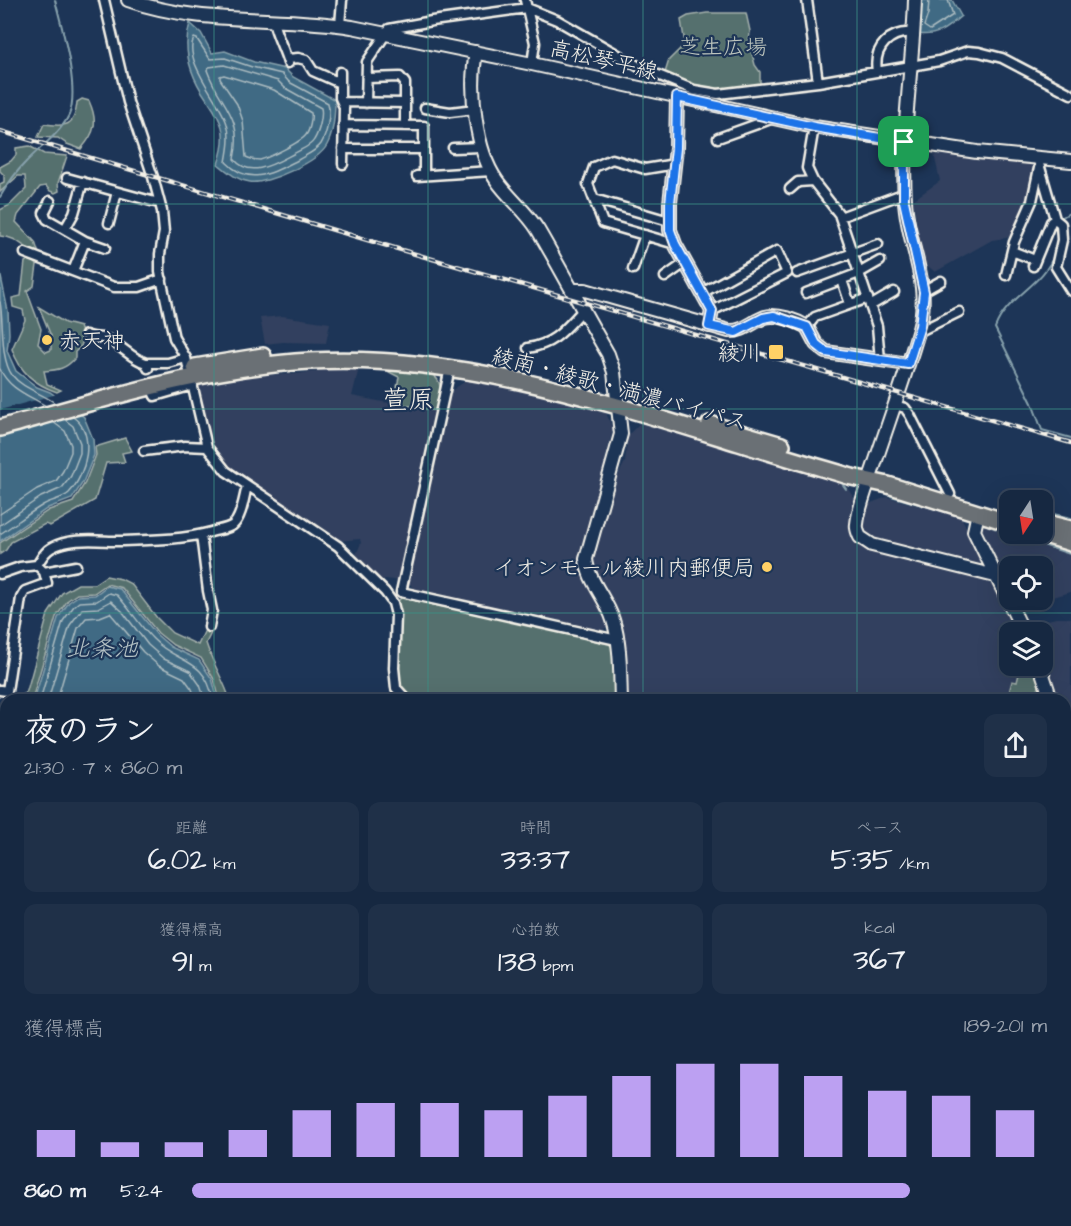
<!DOCTYPE html>
<html lang="ja">
<head>
<meta charset="utf-8">
<style>
	body { margin:0; font-family:"Architects Daughter","Klee One",sans-serif; background:#1f3048; color:#f1f3f6; height:100vh; display:flex; flex-direction:column; font-size:22px; white-space:nowrap }
	* { box-sizing:border-box; margin:0 }
	p { font-size:20px; color:#9ea6b1 }
	.icon { flex:none; width:33px; height:33px; fill:none; stroke:currentColor; stroke-width:2; stroke-linecap:round; stroke-linejoin:round }
	.map { position:relative; flex:1; overflow:hidden }
	.drawer { position:absolute; left:0px; top:694px; width:1071px; height:532px; display:flex; flex-direction:column; background:#162841; border-radius:18px 18px 0 0; box-shadow:0 6px 24px #0002,0 0 0 2px #35445a }
	.drawer>* { flex:none }
	.needle { width:39px; rotate:192deg }
	.fabs { position:absolute; left:999px; top:490px; display:grid; gap:12px }
	.fabs a { display:grid; place-items:center; width:54px; height:54px; border-radius:12px; background:#162841; box-shadow:0 6px 24px #0002,0 0 0 2px #35445a; font-size:30px }
	.pin { position:absolute; display:grid; place-items:center; width:51px; height:51px; color:#fff; margin:-26px; border-radius:12px; box-shadow:0 3px 9px #0006 }
	.round { display:grid; place-items:center; flex:none; width:63px; height:63px; border-radius:12px; background:#1f3048 }
	.headline { display:flex; align-items:center; justify-content:space-between; height:102px; padding:0 24px }
	h1 { font-size:33px; font-weight:600; line-height:45px }
	.metrics { display:grid; grid-template-columns:repeat(3,1fr); gap:9px; height:102px; padding:6px 24px }
	.metrics div { display:grid; align-content:center; border-radius:12px; background:#1f3048; text-align:center }
	.metrics b { font-size:30px; font-weight:600 }
	.metrics small { font-size:16px; font-weight:400 }
	.metrics p { font-size:16px }
	.chart { height:168px; padding:12px 24px }
	.chart p { display:flex; justify-content:space-between }
	.chart svg { width:100%; height:108px; margin-top:6px; stroke:#bca0f2; stroke-width:6 }
	ul { padding:0 24px; list-style:none; font-size:20px }
	li { display:grid; grid-template-columns:96px 72px 1fr; align-items:center; height:45px }
	li i { height:15px; border-radius:8px; background:#bca0f2 }
	.map>svg:first-child { display:block }
	.built { fill:#31405e; fill-rule:evenodd }
	.green { fill:#55706e; stroke:#a4b0ab; stroke-width:1.5 }
	.water { fill:#3f6b84; stroke:#87a1ac; stroke-width:1.5 }
	.pier { fill:#1d3557 }
	.lines { fill:none; stroke-linecap:round; stroke-linejoin:round }
	.shore { stroke:#acbbc0; stroke-width:1.5 }
	.stream { stroke:#87a1ac; stroke-width:2 }
	.street-casing { stroke:#f4f1e8; stroke-width:13 }
	.secondary-casing { stroke:#f4f1e8; stroke-width:16 }
	.highway-casing { stroke:#f4f1e8; stroke-width:20 }
	.street { stroke:#1d3557; stroke-width:8 }
	.secondary { stroke:#1d3557; stroke-width:12 }
	.highway { stroke:#6b7074; stroke-width:15 }
	.rail-casing { stroke:#f4f1e8; stroke-width:4.5 }
	.rail { stroke:#1d3557; stroke-width:2; stroke-dasharray:7; stroke-linecap:butt }
	.route-casing { stroke:#fff; stroke-width:12 }
	.route { stroke:#1a73e8; stroke-width:8 }
	.grid { fill:none; stroke:#3d8f86; stroke-width:1.5; stroke-opacity:0.55 }
	.poi-dot { fill:#ffd166; stroke:#1d3557; stroke-width:2 }
	.labels { text-anchor:middle; stroke-width:4.5; stroke-linejoin:round; paint-order:stroke }
	.park-label { font-size:22px; fill:#bcc4bd; stroke:#1d3557 }
	.street-label { font-size:22px; fill:#f4f1e8; stroke:#1d3557 }
	.poi-label { font-size:22px; fill:#f4f1e8; stroke:#1d3557; text-anchor:end }
	.water-label { font-size:24px; font-style:italic; fill:#b5c2c5; stroke:#1d3557 }
	.quarter-label { font-size:26px; fill:#f4f1e8; stroke:#1d3557 }
</style>
</head>
<body>
<div class="map">
<svg width="1071" height="1226" viewBox="0 0 1071 1226">
	<rect width="100%" height="100%" fill="#1d3557"/>
	<filter id="ink" filterUnits="userSpaceOnUse"><feTurbulence type="fractalNoise" baseFrequency=".0167" numOctaves="2"/><feDisplacementMap in="SourceGraphic" scale="12" xChannelSelector="R" yChannelSelector="G"/><feConvolveMatrix kernelMatrix="1 2 1 2 8 2 1 2 1" color-interpolation-filters="sRGB"/></filter>
	<g filter="url(#ink)">
		<path class="built" d="M934,154L1031,163L1034,180L1012,237L992,240L935,272L923,262L913,200L940,181Z
			M282,316L330,323L326,343L283,342L265,344L260,318Z
			M359,368L352,396L435,412L400,581L386,579L381,581L355,557L361,543L360,539L337,541L225,467L212,449L197,384L251,375L294,374L319,371L320,369Z
			M470,378L605,411L613,429L582,555L610,624L602,631L413,589L409,582L451,391Z
			M641,422L844,482L855,500L868,504L887,497L961,517L985,563L980,578L991,584L995,589L1014,628L1056,618H1071V752L1065,757V700H628L623,634L617,610L592,566L591,560L603,518L610,502L617,477L625,462L628,435ZM1010,633H1042V666H1010Z
			M984,523L1010,534L1071,553V592L1043,600L1042,567H1010L1009,594L980,531Z"/>
		<path class="green" d="M707,13H746L750,31L749,42L755,65L760,72V89L718,93L694,89L664,76L669,60L685,44L681,20L688,16Z
			M82,99L89,101C98,121 96,132 81,149L67,144L58,138L38,137L44,124C66,127 75,127 77,102Z
			M29,146L44,154L67,156L58,183L59,191L55,193L50,191L46,186L40,187L18,215L16,222L35,242L39,254C23,249 19,237 0,236V210L10,205L26,189L25,176H18L0,192V184L4,182V175L0,171V167L11,161L16,155V148Z
			M31,258L37,265L34,286L27,291L41,329L38,344L46,352L51,350V336L39,307L65,323L80,327L84,337L81,346L75,352V358C66,369 58,370 44,371L47,384L61,390L57,392C34,384 20,372 12,349L25,320L23,310L13,307L12,298L21,296L25,262Z
			M388,370L431,374C446,382 439,397 436,411L394,403L399,377L389,372Z
			M125,438L132,451L122,453L125,462L106,463L95,500L50,526L45,524L11,542L6,550L0,554V543L49,510L73,502L85,483L96,455L95,447Z
			M106,576L121,579L131,584L157,618L172,633L198,645L205,630H209L211,633L206,643C212,663 224,680 230,700H220L214,679L201,658L173,645L158,633L122,588L107,584L94,593L77,594L68,600L56,617L33,696L28,700H17L27,691L48,614L62,593L78,584H94Z
			M401,598L599,640V642L609,644L612,647L616,700H413L402,688L398,679L397,602Z
			M1021,666H1033C1040,679 1042,688 1033,700H1007L1012,681L1017,682Z
			M0,880L6,882V927L0,925Z
			M1065,1112L1071,1119L1066,1126L1071,1132V1179L1065,1169Z
			M365,1221H416L415,1226H363Z"/>
		<path class="water" d="M923,0H952L961,16C946,29 937,37 917,34Z
			M190,23L201,33L212,53L225,51L254,62L285,69L293,77L335,100C335,114 334,132 327,145C319,161 267,185 250,182C237,180 228,172 218,164C222,153 225,139 222,127C219,116 212,107 206,98C190,75 182,50 190,23Z
			M0,272L8,311L9,334L7,351L16,371L37,387L50,392L84,417L93,439L94,455L83,482L72,499L48,508L0,541Z
			M107,586L120,589L157,635L171,647L199,660L212,679L218,700H31L35,697L58,618L69,602L78,596L95,595Z
			M6,716V779L0,781V719Z
			M0,927L6,929V995H0Z
			M248,1221H364L361,1226H246Z
			M530,1221H931L929,1226H531Z"/>
		<path class="pier" d="M57,394L83,413L0,436V410Z"/>
		<g class="lines">
			<path class="shore" d="M929,0L928,14L924,26L930,30L953,15L948,0
				M194,38L197,39L210,59L225,58L252,67L282,74L289,82L328,103C331,114 327,134 321,144C315,152 306,155 298,160C272,173 250,187 226,162C228,151 231,136 227,124C221,102 182,61 194,38Z
				M224,65L278,81L285,88L321,108C323,116 319,132 314,140C310,147 301,149 295,153C277,162 251,180 234,159C244,115 220,106 207,70L209,67Z
				M224,75L274,90L311,113C312,118 310,130 306,135C301,142 268,158 260,160C255,160 250,159 246,157L243,121L237,104L220,79V76Z
				M0,302C4,324 0,358 12,375C23,389 42,393 55,403
				M0,369C9,389 28,395 46,406
				M0,514L37,489L56,481L63,471L71,452V445L65,431L53,422
				M0,525L41,497L62,488L71,476L80,453V443L73,426L64,419
				M0,534C15,524 28,514 43,505C51,500 63,499 69,493C86,475 97,434 73,417
				M40,700L63,621L74,606L79,602L97,601L109,593L117,595C130,609 140,626 153,639C178,665 205,656 213,700
				M48,700L70,625L82,609L98,608L111,601L122,611L148,645L164,659L190,671L200,685L205,700
				M57,700L78,628L86,618L100,617L110,613L143,652L159,666L184,678L192,689L196,700"/>
			<path class="stream" d="M0,197C7,185 15,173 25,163C39,148 60,134 69,115C80,89 62,28 55,0
				M1059,219L1071,212
				M1055,253C1044,285 1006,297 995,328L1032,403L1042,430L1071,438
				M711,443L733,450
				M799,470L841,482L846,489
				M891,496L960,516
				M1049,513L1071,518
				M984,524L1010,534
				M1010,534L1070,554"/>
			<defs>
				<path id="street" d="M104,0L128,102L153,177L162,211L164,232L160,254V272L163,287L174,338L186,358L207,447L226,471L338,546L385,592L393,603L396,615L394,668L396,688L407,700
					M525,0L535,43L532,64
					M807,0L818,82
					M273,21C276,35 284,49 288,63
					M340,25L342,0
					M288,59L298,58L306,60L313,71L340,83
					M877,71C873,48 890,30 914,33
					M340,72V98L344,107L343,164
					M367,78L400,77L405,83V126
					M342,102L405,103
					M366,103L367,62L389,29L432,21L527,8L557,20L641,68L694,90L718,94L818,82L905,67L939,61L968,51L979,52L1002,58L1071,94
					M425,108L450,112L475,109
					M343,125L424,126V175
					M814,127L807,168L813,181L839,214L877,326L880,360
					M718,138L771,119
					M453,148L482,147
					M343,149H424
					M1037,157L1055,219L1061,224L1062,240L1056,267L1071,291
					M675,164L645,169L612,159L594,167L588,184L603,223L675,244
					M417,176L491,171
					M67,178L155,202
					M790,189L798,182L813,181
					M594,199L669,221
					M50,201L44,213L47,219L85,241L73,271
					M840,217L905,193
					M109,223L117,192
					M65,229L74,213L83,182
					M85,241L105,248
					M1012,251L1035,260
					M25,253L114,287H139L162,279
					M1033,266L1051,222L1055,219
					M633,269L645,235
					M797,273L878,244
					M1006,275L1014,242L1032,201L1039,168
					M665,277L685,263
					M842,280L850,304
					M923,291L941,281
					M702,293L777,251L787,273L712,311
					M806,293L859,273L880,261
					M870,306L894,292
					M807,327L815,317L868,298
					M918,332L959,312
					M86,335C93,339 102,336 109,340C122,346 132,359 146,363
					M528,348C555,344 565,329 583,310
					M148,368L146,363H168L186,358
					M450,368L401,592L617,640
					M154,394L155,396L193,385
					M895,405L905,408L910,415L950,494
					M144,451L185,446L207,447
					M201,535L208,591L212,610L209,627
					M44,572L76,566
					M0,574L20,567L37,565C41,559 44,552 51,548C70,537 98,541 119,541C150,540 181,540 211,532C218,530 227,529 233,525C242,517 244,497 247,486
					M0,690L7,691L21,598L25,591L47,583L44,572L37,565
					M1048,690L1056,700
					M1065,719L1071,731
					M1065,760L1071,756
					M1065,829H1071
					M1065,927L1071,919
					M1065,950L1071,962
					M0,1143L6,1131
					M0,1189L6,1188
					M167,1221L184,1226
					M1036,1221L1039,1226
					M75,1226L77,1221"/>
				<path id="secondary" d="M128,0C201,26 277,15 352,27L532,64L814,127L977,152L1071,161
					M915,0C913,67 901,132 905,200C907,245 932,281 919,329C906,374 890,418 875,463C869,482 859,504 857,524C856,529 858,533 860,537L872,545L995,576
					M476,52C469,89 475,150 497,181C509,198 527,212 538,230C562,271 584,313 608,354L614,372L621,434L586,559C588,581 607,599 613,620C621,645 620,674 621,700
					M677,97L676,148L670,203V230L675,244L712,311L709,326
					M572,290H585L729,331C743,332 752,322 765,317C777,313 797,321 807,327L816,344L826,352L908,364
					M978,513L974,531L1024,633
					M1040,666L1048,690L1041,700
					M945,1226L947,1221
					M1068,1226L1071,1225"/>
				<path id="highway" d="M195,367L263,356
					M710,424L782,445
					M0,428C101,400 204,367 310,361C458,353 600,400 739,443C777,455 815,466 852,477L888,485L1010,523
					M1042,522L1071,529
					M1042,534L1071,543"/>
			</defs>
			<use href="#street" class="street-casing"/>
			<use href="#secondary" class="secondary-casing"/>
			<use href="#highway" class="highway-casing"/>
			<use href="#street" class="street"/>
			<use href="#secondary" class="secondary"/>
			<use href="#highway" class="highway"/>
			<defs>
				<path id="rail" d="M0,131L391,247L1071,443"/>
			</defs>
			<use href="#rail" class="rail-casing"/>
			<use href="#rail" class="rail"/>
		</g>
	</g>
	<g class="lines" filter="url(#ink)">
		<defs>
			<path id="route" d="M677,97L814,127L904,142V201L924,292L920,326L908,364L826,352L816,344L807,327L774,316L763,318L736,332L709,326L712,311L675,244L670,230V203L676,148Z"/>
		</defs>
		<use href="#route" class="route-casing"/>
		<use href="#route" class="route"/>
	</g>
	<path class="grid" d="M214,0V700M428,0V700M643,0V700M857,0V700M0,204H1071M0,409H1071M0,613H1071M0,817H6M1065,817H1071M0,1022H6M1065,1022H1071M214,1221V1226M428,1221V1226M643,1221V1226M857,1221V1226"/>
	<g class="poi-dot">
		<circle cx="47" cy="340" r="6"/>
		<rect x="768" y="344" width="16" height="16" rx="3"/>
		<circle cx="767" cy="567" r="6"/>
	</g>
	<g class="labels">
		<g class="park-label">
			<text x="723" y="54">芝生広場</text>
		</g>
		<g class="street-label">
			<text transform="translate(604 59) rotate(13)" y="8">高松琴平線</text>
			<text transform="translate(620 388) rotate(15)" y="8">綾南・綾歌・満濃バイパス</text>
		</g>
		<g class="poi-label">
			<text x="59" y="348" text-anchor="start">赤天神</text>
			<text x="762" y="360">綾川</text>
			<text x="755" y="575">イオンモール綾川内郵便局</text>
		</g>
		<g class="water-label">
			<text x="102" y="656">北条池</text>
		</g>
		<g class="quarter-label">
			<text x="408" y="408">萱原</text>
		</g>
	</g>
</svg>
<div class="fabs">
<a><svg class="needle" viewBox="-14 -14 28 28"><path d="M0-13l5 13h-10z" fill="#e53935"/><path d="M0 13l5-13h-10z" fill="#9ea6b1"/></svg></a>
<a><svg class="icon" aria-label="locate" viewBox="0 0 24 24"><circle cx="12" cy="12" r="6"/><path d="M12 2v4M12 18v4M2 12h4M18 12h4"/></svg></a>
<a><svg class="icon" aria-label="layers" viewBox="0 0 24 24"><path d="M12 4l9 5-9 5-9-5zM3 14l9 5 9-5"/></svg></a>
</div>
<div class="pin" style="left:904px;top:142px;background:#1e9e55"><svg class="icon" aria-label="arrive" viewBox="0 0 24 24"><path d="M6 21V4h12l-3 4 3 4H6"/></svg></div>
<section class="drawer">
<div class="headline"><div><h1>夜のラン</h1><p>21:30 · 7 × 860 m</p></div><a class="round"><svg class="icon" aria-label="share" viewBox="0 0 24 24"><path d="M12 15V3M7 8l5-5 5 5M5 13v7h14v-7"/></svg></a></div>
<div class="metrics">
<div><p>距離</p><b>6.02<small> km</small></b></div>
<div><p>時間</p><b>33:37</b></div>
<div><p>ペース</p><b>5:35<small> /km</small></b></div>
</div>
<div class="metrics">
<div><p>獲得標高</p><b>91<small> m</small></b></div>
<div><p>心拍数</p><b>138<small> bpm</small></b></div>
<div><p>kcal</p><b>367</b></div>
</div>
<div class="chart"><p><span>獲得標高</span>189–201 m</p>
<svg viewBox="0 0 160 44" preserveAspectRatio="none"><path d="M5 44V33M15 44V38M25 44V38M35 44V33M45 44V25M55 44V22M65 44V22M75 44V25M85 44V19M95 44V11M105 44V6M115 44V6M125 44V11M135 44V17M145 44V19M155 44V25"/></svg>
</div>
<ul>
<li><b>860 m</b>5:24<i style="width:84%"></i></li>
</ul>
</section>
</div>
</body>
</html>
